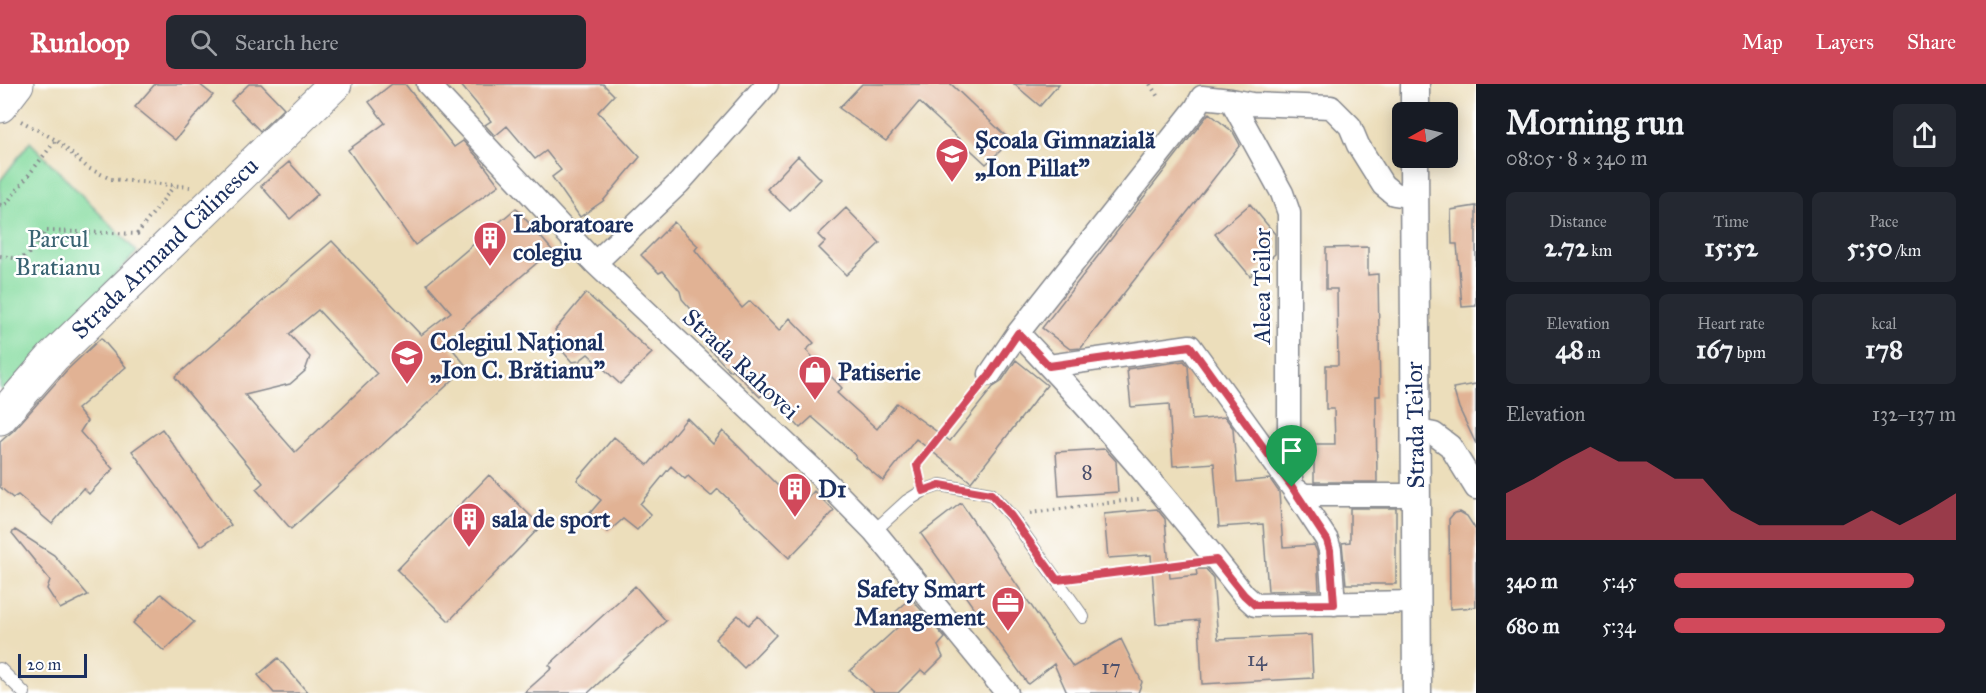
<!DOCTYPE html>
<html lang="en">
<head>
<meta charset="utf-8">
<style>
	body { margin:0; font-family:"IM FELL Great Primer",serif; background:#242831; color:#f1f3f6; height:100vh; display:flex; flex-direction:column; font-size:22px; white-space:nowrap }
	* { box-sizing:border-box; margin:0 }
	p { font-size:20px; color:#9ea1a6 }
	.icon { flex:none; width:33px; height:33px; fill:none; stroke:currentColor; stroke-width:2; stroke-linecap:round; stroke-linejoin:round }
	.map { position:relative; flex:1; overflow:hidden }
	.side { display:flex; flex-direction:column; background:#171b24; width:510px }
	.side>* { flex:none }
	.needle { width:39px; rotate:262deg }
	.controls { position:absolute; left:1392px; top:18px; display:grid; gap:12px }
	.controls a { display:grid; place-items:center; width:66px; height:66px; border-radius:9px; background:#171b24; box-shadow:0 3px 15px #0003; font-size:30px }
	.scale { position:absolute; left:18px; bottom:15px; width:69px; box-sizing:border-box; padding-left:6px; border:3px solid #1b2f5e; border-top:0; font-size:16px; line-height:21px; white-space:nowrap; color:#1b2f5e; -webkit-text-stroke:4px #fff; paint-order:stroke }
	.pin { position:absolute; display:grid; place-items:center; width:51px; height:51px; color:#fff; margin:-62px -26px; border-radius:50% 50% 50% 0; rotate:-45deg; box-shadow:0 0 6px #0007 }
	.pin .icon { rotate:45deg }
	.round { display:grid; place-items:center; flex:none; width:63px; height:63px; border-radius:9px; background:#242831 }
	.headline { display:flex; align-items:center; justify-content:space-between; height:102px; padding:0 30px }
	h1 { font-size:33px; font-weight:700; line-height:45px }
	.metrics { display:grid; grid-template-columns:repeat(3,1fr); gap:9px; height:102px; padding:6px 30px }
	.metrics div { display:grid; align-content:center; border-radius:9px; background:#242831; text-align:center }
	.metrics b { font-size:26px; font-weight:700 }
	.metrics small { font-size:16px; font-weight:400 }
	.metrics p { font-size:16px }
	.chart { height:168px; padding:12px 30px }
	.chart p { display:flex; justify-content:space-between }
	.chart svg { width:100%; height:108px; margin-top:6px; fill:#d1495b; opacity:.7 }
	ul { padding:0 30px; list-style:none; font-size:20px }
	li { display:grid; grid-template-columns:96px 72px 1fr; align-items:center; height:45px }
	li i { height:15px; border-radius:8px; background:#d1495b }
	header { display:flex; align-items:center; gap:36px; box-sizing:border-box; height:84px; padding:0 30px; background:#d1495b; color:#fff }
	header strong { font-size:28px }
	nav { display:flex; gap:33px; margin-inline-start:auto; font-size:21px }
	.search { width:420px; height:54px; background:#242831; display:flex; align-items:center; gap:15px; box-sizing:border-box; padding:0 21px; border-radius:9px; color:#9ea1a6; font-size:22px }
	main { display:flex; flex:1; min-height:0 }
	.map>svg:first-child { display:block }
	.park { fill:#84db9f; stroke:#50857e; stroke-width:1.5 }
	.building { fill:#e1b294; fill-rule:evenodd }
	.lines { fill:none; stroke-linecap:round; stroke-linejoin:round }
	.service-casing { stroke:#84868c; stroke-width:14 }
	.minor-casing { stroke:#84868c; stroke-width:25 }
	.tertiary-casing { stroke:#84868c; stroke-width:31 }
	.primary-casing { stroke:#84868c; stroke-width:35 }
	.path { stroke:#84868c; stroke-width:4; stroke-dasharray:1.5 4.5; stroke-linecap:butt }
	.service { stroke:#fff; stroke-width:12 }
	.minor { stroke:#fff; stroke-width:22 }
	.tertiary { stroke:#fff; stroke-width:28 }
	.primary { stroke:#fff; stroke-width:33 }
	.route-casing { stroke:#fff; stroke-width:12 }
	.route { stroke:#d1495b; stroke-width:8 }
	.labels { text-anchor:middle; stroke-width:5; stroke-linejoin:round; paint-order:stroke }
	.number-label { font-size:21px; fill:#4c506c }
	.poi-label { font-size:24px; font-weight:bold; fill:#1b2f5e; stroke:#fff; text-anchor:start }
	.park-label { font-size:24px; fill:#3a6372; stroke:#fff }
	.street-label { font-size:24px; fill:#1b2f5e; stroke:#fff }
</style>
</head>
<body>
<header>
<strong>Runloop</strong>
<div class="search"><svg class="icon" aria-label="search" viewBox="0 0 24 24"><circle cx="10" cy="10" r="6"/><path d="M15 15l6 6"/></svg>Search here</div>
<nav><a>Map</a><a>Layers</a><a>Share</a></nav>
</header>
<main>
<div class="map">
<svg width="1476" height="609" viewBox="0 0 1476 609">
	<rect width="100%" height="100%" fill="#fff"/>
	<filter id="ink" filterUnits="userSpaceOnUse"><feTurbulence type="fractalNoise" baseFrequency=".0167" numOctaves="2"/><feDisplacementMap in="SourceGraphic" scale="12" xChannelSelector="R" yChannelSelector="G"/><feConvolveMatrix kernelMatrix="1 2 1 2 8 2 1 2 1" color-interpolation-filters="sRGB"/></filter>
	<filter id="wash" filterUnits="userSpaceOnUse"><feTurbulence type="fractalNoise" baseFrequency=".008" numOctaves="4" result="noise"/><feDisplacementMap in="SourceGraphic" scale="24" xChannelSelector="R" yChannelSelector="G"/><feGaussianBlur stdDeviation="1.35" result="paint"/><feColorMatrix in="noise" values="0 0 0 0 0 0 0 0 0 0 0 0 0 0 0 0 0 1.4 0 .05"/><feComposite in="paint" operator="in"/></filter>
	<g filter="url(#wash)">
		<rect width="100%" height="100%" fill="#ecdebb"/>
		<path class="park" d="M30,58L137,168L5,308L0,304V97Z"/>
		<g id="blocks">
			<path class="building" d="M155,0H199L213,11L175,56L135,23Z
				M249,0H261L284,24L260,47L231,17Z
				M392,0H405L454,63L463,57L481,77L499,101L415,161L348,66L385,39L369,18Z
				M460,0H603L614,11L598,28L640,73L603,117L580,133L552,93L561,86L546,67L535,75L507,42L495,52L485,41L491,37Z
				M862,0H951L1011,57L986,80L919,18L886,57L839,24Z
				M1014,0H1059L1040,22Z
				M1209,29L1233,48L1240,61L1081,264L1070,265L1042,244Z
				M798,72L821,95L790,127L767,105Z
				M289,78L318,110L290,135L261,102Z
				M1250,120L1275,150V170L1250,192L1215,150Z
				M1476,122V222L1462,223L1457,160H1452L1451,126Z
				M516,124L552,166L446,257L467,283L291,445L256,405L263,399L175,293L332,157L421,251L451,228L427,200ZM318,226L377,290L295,368L245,311L290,300L305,287L310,273L289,250Z
				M846,124L880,159L846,191L819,164L825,158L818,151Z
				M674,138L698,162L695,166L742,224L750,217L779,247L790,234L814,259L806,266L842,304L837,309L877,345L897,319L950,357L993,303L1001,298L1016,276L1047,301L971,398L916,355L883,397L855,374L856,372L812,333L800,344L766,307L760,313L732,285L730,287L705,260L714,251L682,215L680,207L663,187L659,189L641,171Z
				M1368,163V191L1378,190L1380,312H1376L1377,398H1314V360H1335L1334,325H1326V281H1338L1337,205H1326V164Z
				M586,209L652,269L620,300L588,270L579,277L572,278L559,263L560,258L555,246Z
				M101,254L126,283L77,325L87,337L80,348L113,385L89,410L83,404L52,440L18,411L13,414L0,403V358L14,346L67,286Z
				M1184,277L1188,282L1192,336L1225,333L1233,344L1237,398L1270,395L1279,408L1283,463L1314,461L1317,468L1319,506L1268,507L1263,440L1219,443L1214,379L1173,382L1169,320L1131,323L1127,285Z
				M1476,300V360L1459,324L1453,304Z
				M687,334L713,360L723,347L786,410L794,402L807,415L814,407L834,427L789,474L718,405L711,412L688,392L685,395L671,382L640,420L651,431L637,446L623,435L608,448L590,429L601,416L577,396L614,353L648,381Z
				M162,345L231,441L201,462L132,367Z
				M1105,365L1116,377L1118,408L1059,412L1056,368Z
				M489,391L541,442L449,537L397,486Z
				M961,419L1073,583L1121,555L1142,598L1138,609H1067L1054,580L1028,600L921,450Z
				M1350,424H1396V500H1346L1342,459L1350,458Z
				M1157,425L1165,435L1170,494L1197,491L1196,485H1206L1213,494L1218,555L1311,551L1313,594L1202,600L1199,536L1156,540L1151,471L1108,474L1104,430Z
				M1460,428L1467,432L1476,446V523L1450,525L1449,435L1454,429Z
				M15,446L54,471L88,511L60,525L47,505L50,496L12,449Z
				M635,502L666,537L588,609H524L552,584L549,581Z
				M161,510L194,538L164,567L133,539Z
				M911,514L945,554L938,562L943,573L926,590L921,586L898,609H875L850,587L898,543L890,533Z
				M738,531L748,541L758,532L776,551L744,584L715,555Z
				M278,574L308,609H274L258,591Z"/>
		</g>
	</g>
	<g filter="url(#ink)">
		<use href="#blocks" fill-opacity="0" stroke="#84868c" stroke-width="1.5"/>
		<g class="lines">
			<defs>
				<path id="service" d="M874,447L907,417L923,407L940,401L991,410L1011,432L1083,533
					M0,585L24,609"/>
				<path id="minor" d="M428,0L595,179L817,389L874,447L1007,609
					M1231,16L1252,20L1331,23L1350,42L1358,61L1383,101L1394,110L1413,113
					M595,179L679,99L767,0
					M1018,249C1098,333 1173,420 1244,511L1255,521L1416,518
					M1049,282L1190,262L1292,403L1327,456L1330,466L1334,520
					M990,290L1018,249L1196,24L1202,13L1231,16L1282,109L1289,129V377L1292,403L1304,411H1415
					M1414,346L1434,350L1450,362L1476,404"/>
				<path id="tertiary" d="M1415,28V0
					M1414,74L1417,609"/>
				<path id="primary" d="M0,22L17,0
					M0,334L53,273L335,0"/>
			</defs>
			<use href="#service" class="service-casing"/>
			<use href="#minor" class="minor-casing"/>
			<use href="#tertiary" class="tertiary-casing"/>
			<use href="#primary" class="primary-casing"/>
			<path class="path" d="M1150,0L1158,13
				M21,37L56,56L88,84L111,95L190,103
				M0,121L6,120L56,56
				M137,150L174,102
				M0,172L21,175L29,169L46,147L142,150
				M919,392L917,381L976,307
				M1030,429L1139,415
				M1076,493L1190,479"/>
			<use href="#service" class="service"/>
			<use href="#minor" class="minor"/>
			<use href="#tertiary" class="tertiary"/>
			<use href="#primary" class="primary"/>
		</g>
	</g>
	<g class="lines" filter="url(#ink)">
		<defs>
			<path id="route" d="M1018,249L1049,282L1190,262L1292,403L1327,456L1330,466L1334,520L1255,521L1244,511L1216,476L1057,496L1011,432L991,410L940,401L923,407L917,381L990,290Z"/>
		</defs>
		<use href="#route" class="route-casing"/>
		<use href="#route" class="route"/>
	</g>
	<defs>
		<symbol id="school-pin" viewBox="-11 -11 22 30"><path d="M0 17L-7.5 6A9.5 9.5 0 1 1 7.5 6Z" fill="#d1495b" stroke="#fff"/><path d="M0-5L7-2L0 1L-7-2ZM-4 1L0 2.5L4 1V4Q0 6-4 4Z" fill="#fff"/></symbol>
		<symbol id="building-pin" viewBox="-11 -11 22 30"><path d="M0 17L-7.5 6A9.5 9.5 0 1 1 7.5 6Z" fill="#d1495b" stroke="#fff"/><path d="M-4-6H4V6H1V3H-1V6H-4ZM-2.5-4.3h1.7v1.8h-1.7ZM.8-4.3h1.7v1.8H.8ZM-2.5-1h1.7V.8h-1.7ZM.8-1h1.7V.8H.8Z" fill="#fff"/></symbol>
		<symbol id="shop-pin" viewBox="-11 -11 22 30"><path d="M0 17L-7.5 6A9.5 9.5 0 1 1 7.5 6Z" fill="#d1495b" stroke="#fff"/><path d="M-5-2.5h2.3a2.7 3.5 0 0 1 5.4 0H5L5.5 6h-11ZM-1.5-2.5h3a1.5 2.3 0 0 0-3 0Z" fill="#fff"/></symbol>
		<symbol id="office-pin" viewBox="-11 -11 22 30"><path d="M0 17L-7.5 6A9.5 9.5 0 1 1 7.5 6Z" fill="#d1495b" stroke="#fff"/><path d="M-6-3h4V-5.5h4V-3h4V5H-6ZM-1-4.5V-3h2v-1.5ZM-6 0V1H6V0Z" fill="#fff"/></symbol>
	</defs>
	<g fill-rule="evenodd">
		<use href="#school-pin" x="933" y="51" width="38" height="52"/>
		<use href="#building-pin" x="471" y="135" width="38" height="52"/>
		<use href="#school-pin" x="388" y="253" width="38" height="52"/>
		<use href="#shop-pin" x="796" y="269" width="38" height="52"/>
		<use href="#building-pin" x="776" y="386" width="38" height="52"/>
		<use href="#building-pin" x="450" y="416" width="38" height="52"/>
		<use href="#office-pin" x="989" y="500" width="38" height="52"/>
	</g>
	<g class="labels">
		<g class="number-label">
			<text x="1087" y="395">8</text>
			<text x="1257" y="582">14</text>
			<text x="1111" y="590">17</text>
		</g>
		<g class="poi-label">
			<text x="975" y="64">Școala Gimnazială<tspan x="975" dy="28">„Ion Pillat”</tspan></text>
			<text x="513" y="148">Laboratoare<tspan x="513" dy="28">colegiu</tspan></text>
			<text x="430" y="266">Colegiul Național<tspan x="430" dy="28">„Ion C. Brătianu"</tspan></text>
			<text x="838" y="296">Patiserie</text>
			<text x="818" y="413">D1</text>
			<text x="492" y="443">sala de sport</text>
			<text x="985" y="513" text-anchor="end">Safety Smart<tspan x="985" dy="28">Management</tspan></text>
		</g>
		<g class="park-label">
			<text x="58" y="163">Parcul<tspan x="58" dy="28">Bratianu</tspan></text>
		</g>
		<g class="street-label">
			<text transform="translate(165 164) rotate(-44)" y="8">Strada Armand Călinescu</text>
			<text transform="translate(1262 202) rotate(-90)" y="8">Aleea Teilor</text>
			<text transform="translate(741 280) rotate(43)" y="8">Strada Rahovei</text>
			<text transform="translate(1415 341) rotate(-91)" y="8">Strada Teilor</text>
		</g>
	</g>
</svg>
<div class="controls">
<a><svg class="needle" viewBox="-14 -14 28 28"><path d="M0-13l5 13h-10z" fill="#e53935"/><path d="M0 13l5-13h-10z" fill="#9ea1a6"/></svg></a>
</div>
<div class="scale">20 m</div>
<div class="pin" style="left:1292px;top:403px;background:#1e9e55"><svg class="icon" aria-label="arrive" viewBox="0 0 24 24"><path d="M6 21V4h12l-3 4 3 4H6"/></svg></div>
</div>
<section class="side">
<div class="headline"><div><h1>Morning run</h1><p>08:05 · 8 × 340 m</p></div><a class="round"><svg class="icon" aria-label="share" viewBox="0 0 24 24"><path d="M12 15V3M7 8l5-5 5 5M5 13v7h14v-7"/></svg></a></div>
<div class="metrics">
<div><p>Distance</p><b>2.72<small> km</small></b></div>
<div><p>Time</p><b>15:52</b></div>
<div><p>Pace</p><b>5:50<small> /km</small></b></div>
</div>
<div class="metrics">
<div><p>Elevation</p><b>48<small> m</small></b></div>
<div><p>Heart rate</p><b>167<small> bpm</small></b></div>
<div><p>kcal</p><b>178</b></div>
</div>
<div class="chart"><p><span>Elevation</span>132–137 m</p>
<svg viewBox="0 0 160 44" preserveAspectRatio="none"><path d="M0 44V25L10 19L20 12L30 6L40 12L50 12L60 19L70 19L80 32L90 38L100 38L110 38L120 38L130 32L140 38L150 32L160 25V44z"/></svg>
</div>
<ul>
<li><b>340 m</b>5:45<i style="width:85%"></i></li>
<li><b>680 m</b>5:34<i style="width:96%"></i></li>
</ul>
</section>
</main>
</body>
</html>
